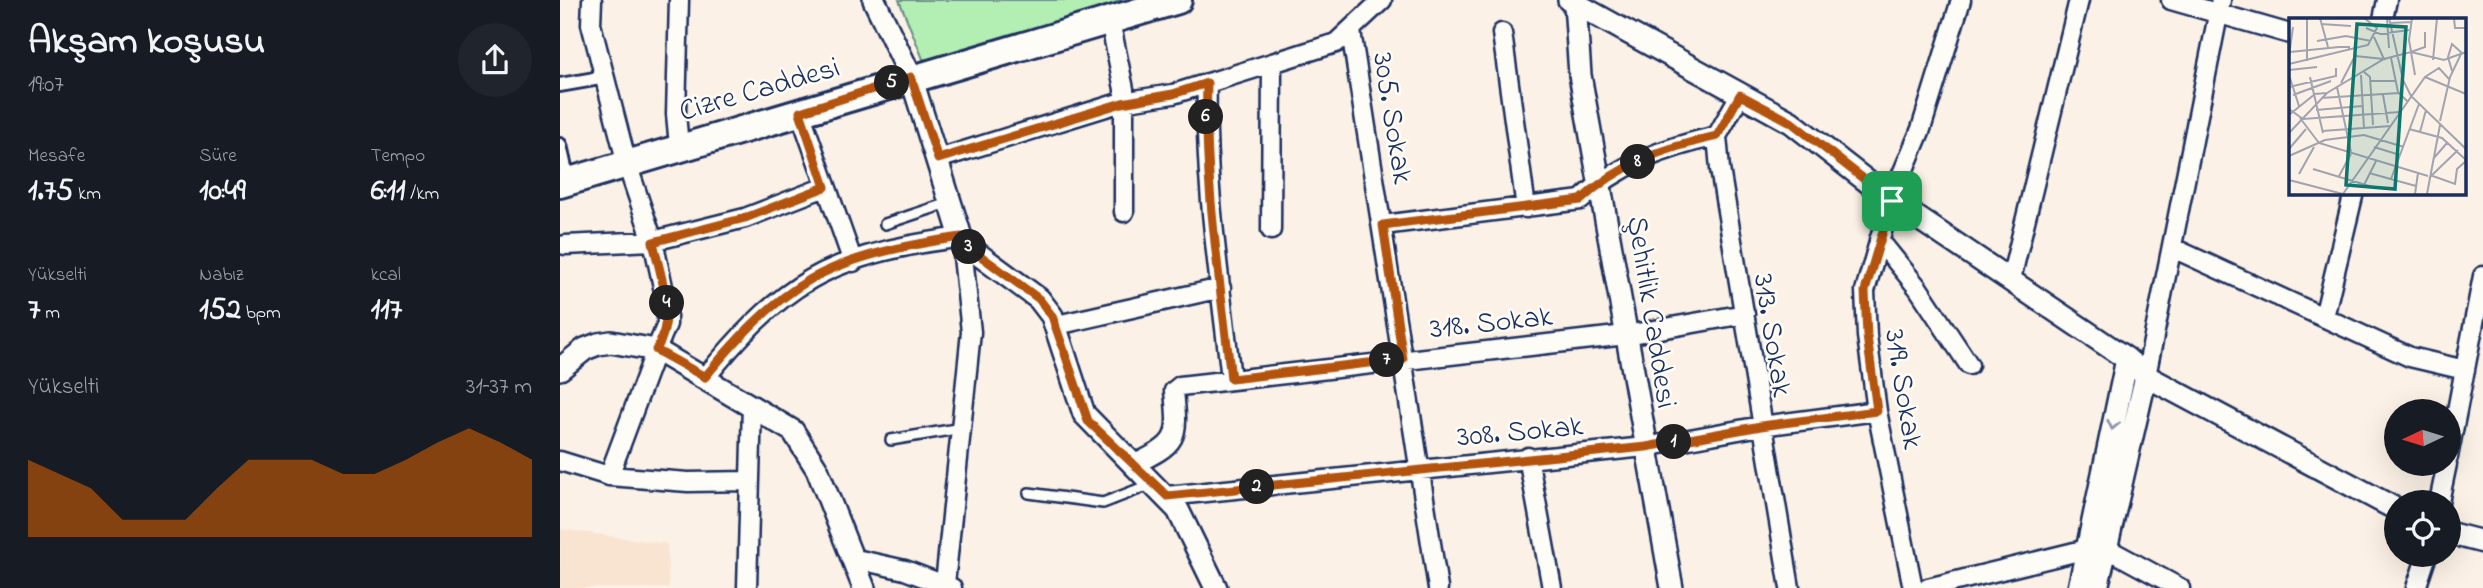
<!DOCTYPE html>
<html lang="tr">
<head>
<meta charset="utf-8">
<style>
	body { margin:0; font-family:"Indie Flower",sans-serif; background:#20242c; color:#f1f3f6; height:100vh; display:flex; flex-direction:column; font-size:26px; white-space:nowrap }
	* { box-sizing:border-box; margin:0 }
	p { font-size:23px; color:#9ea1a6 }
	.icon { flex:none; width:38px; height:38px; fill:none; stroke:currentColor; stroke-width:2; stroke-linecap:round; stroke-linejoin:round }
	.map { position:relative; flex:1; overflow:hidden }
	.drawer { display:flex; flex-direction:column; background:#171b24; width:560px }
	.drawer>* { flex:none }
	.needle { width:46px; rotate:266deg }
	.fabs { position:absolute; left:1824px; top:399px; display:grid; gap:14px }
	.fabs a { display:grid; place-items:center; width:77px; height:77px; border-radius:50%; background:#171b24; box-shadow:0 7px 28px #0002; font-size:35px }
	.pin { position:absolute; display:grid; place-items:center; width:60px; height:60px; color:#fff; margin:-30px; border-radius:14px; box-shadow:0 4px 10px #0006 }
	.km { position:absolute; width:35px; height:35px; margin:-18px; border-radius:50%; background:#222; color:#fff; font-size:19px; line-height:35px; text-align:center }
	.round { display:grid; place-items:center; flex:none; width:74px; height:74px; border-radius:37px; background:#20242c }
	.head { display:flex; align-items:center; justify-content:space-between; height:119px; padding:0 28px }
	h1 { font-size:38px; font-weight:700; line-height:52px }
	.figures { display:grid; grid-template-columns:repeat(3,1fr); gap:10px; height:119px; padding:7px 28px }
	.figures div { display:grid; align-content:center }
	.figures b { font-size:30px; font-weight:700 }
	.figures small { font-size:19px; font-weight:400 }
	.figures p { font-size:19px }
	.chart { height:196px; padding:14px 28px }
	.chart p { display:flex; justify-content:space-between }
	.chart svg { width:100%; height:126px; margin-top:7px; fill:#b45309; opacity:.7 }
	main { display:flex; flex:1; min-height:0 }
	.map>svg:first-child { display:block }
	.built { fill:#f9e4d2 }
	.green { fill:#b3eeb3; stroke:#678e88; stroke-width:2 }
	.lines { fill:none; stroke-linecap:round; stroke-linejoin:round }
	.service-casing { stroke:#1b2f5e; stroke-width:14 }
	.pedestrian-casing { stroke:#1b2f5e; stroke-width:18 }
	.minor-casing { stroke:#1b2f5e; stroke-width:23 }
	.tertiary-casing { stroke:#1b2f5e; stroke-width:26 }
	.primary-casing { stroke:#1b2f5e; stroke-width:32 }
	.service { stroke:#fdfcf7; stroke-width:9 }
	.pedestrian { stroke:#fdfcf7; stroke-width:12 }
	.minor { stroke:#fdfcf7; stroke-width:18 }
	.tertiary { stroke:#fdfcf7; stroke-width:21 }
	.primary { stroke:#fdfcf7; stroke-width:26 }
	.oneway { stroke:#8c96aa }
	.route-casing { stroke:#fff; stroke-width:14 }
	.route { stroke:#b45309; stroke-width:9 }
	.labels { text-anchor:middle; stroke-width:5; stroke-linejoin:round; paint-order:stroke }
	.street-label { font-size:30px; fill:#1b2f5e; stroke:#fdfcf7 }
	.inset-road { fill:none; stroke:#a1a3b0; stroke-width:2 }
	.view { fill:#0f766e; fill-opacity:0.15; stroke:#0f766e; stroke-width:3.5 }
	.inset-edge { fill:none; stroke:#1b2f5e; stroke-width:3.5 }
</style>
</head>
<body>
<main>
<section class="drawer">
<div class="head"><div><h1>Akşam koşusu</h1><p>19:07</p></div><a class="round"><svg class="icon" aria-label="share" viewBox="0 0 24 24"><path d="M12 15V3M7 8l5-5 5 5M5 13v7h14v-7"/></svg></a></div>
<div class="figures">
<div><p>Mesafe</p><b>1.75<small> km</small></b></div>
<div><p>Süre</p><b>10:49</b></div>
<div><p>Tempo</p><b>6:11<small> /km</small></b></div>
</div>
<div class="figures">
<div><p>Yükselti</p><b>7<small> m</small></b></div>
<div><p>Nabız</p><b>152<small> bpm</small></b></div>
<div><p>kcal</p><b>117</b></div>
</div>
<div class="chart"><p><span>Yükselti</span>31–37 m</p>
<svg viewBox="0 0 160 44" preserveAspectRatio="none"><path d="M0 44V17L10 22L20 27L30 38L40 38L50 38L60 27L70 17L80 17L90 17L100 22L110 22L120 17L130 11L140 6L150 11L160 17V44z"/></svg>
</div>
</section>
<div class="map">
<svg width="1923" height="588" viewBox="0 0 1923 588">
	<rect width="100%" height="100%" fill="#fbf1e6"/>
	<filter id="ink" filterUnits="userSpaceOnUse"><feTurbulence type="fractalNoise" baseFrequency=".0143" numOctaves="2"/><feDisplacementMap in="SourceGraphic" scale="14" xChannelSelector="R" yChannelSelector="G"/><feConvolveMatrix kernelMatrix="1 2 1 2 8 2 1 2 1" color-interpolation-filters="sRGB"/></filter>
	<g filter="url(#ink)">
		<path class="built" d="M0,529L107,544L109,588H0Z"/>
		<path class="green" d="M339,0H578L379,61L363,59Z"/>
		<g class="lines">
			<defs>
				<path id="service" d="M325,224L388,203
					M331,440L402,428
					M469,493L543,503L592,484"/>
				<path id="pedestrian" d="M0,85L46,77
					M0,145L8,181"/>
				<path id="minor" d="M32,0L31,24L67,164L93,241L107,305V324L96,350L49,476
					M1611,0L1730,34
					M1823,19L1827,0
					M550,21L564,89V212
					M791,31L878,588
					M942,33L966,208
					M647,83C644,182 660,280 671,379
					M1180,95L1157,136L1160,169L1230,588
					M240,112L293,262
					M119,146L116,114L119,0
					M378,159L562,102L613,94L776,43L822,0
					M823,225L1021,200C1058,164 1107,147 1157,136
					M711,230L712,63
					M1319,240L1358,288L1409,365
					M5,245L93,241L185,218L265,187
					M1613,248L1850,357L1905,370
					M1451,279L1519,0
					M1764,317L1794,192
					M497,325L661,288
					M1586,376L1661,0
					M145,378C175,341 209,303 251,279C294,254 352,244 401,237L411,332L385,584
					M968,457L992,588
					M1888,457L1923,276
					M0,461L49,476L128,482L190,481
					M573,465C618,443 619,440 614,391L620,386L1066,335L1185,314
					M607,496L1085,447L1201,426L1317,411
					M1879,502L1887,464
					M1546,548L1620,588
					M291,558L345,570L392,588
					M187,588L192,405
					M1353,588L1317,411L1307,336L1305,291L1331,200L1361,129L1401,0
					M1368,588L1527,549
					M1856,588L1867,555"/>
				<path id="tertiary" d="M314,0L351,77L401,237L407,246L479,299L492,316L524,414L618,510L656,588
					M1009,0L1231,122L1331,200L1567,359L1586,376L1836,509
					M1015,3L1020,75L1112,588
					M0,369L25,349L38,344L51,342L96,350L233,431L257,469L304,588
					M1888,533L1923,542
					M1519,588L1567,359
					M1537,588L1586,376"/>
				<path id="primary" d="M0,184L618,0"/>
			</defs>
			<use href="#service" class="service-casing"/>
			<use href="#pedestrian" class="pedestrian-casing"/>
			<use href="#minor" class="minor-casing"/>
			<use href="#tertiary" class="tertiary-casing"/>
			<use href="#primary" class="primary-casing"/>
			<use href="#service" class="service"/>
			<use href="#pedestrian" class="pedestrian"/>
			<use href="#minor" class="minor"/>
			<use href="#tertiary" class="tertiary"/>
			<use href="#primary" class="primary"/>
		</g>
		<defs><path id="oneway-chevron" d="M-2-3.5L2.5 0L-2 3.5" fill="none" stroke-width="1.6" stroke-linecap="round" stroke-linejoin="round" transform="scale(1.75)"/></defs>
		<use class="oneway" href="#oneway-chevron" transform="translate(1553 425) rotate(102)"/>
	</g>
	<g class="lines" filter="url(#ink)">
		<defs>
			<path id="route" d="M351,77L378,159L562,103L613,94L647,83C644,182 660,280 671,379L843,359L823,225L1021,200C1059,164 1107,147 1157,136L1180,95L1231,122L1332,201L1305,291L1307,336L1317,411L1201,426L1086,447L607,496L528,421L492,316L479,299L407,246L401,237C352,244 294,255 251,279C209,303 175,341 145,377L96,350C117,315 101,279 93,242L185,218L265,187L240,112Z"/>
		</defs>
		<use href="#route" class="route-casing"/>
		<use href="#route" class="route"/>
	</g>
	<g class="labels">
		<g class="street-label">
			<text transform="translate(199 88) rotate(-16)" y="10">Cizre Caddesi</text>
			<text transform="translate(834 118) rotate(81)" y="10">305. Sokak</text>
			<text transform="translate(1093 312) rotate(81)" y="10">Şehitlik Caddesi</text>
			<text transform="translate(931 321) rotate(-6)" y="10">318. Sokak</text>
			<text transform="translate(1214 335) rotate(81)" y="10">313. Sokak</text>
			<text transform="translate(1345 389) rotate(81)" y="10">319. Sokak</text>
			<text transform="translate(960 430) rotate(-5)" y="10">308. Sokak</text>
		</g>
	</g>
	<g transform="translate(1729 18)">
		<rect width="177" height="177" fill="#fbf1e6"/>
		<path class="inset-road" d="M18,0V43M31,0L39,29M98,0L100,30M100,0L114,62L122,78L177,131M123,0L120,22L126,57M165,0L166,10H177M101,5L123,4M32,6L62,8M77,10L91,16L120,12M28,23L57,18L82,23M1,34L50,29H60V33M122,34L136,29V14M0,38L4,9M66,38L95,41L85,19M102,40L109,74L118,83M144,42L148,0M0,46L79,27L88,10L75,0M0,52L28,49M163,53L159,39L163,26L174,36M75,54L81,59L84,107M72,57L75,111M21,59L34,115M136,59L177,76M1,60L10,88M82,63H107M52,65L67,36M0,69L47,58V50M48,69L62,134M4,77L42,63M94,77L99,105M32,80L110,75M0,91L14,101L111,94M27,92L73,88M0,97L26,76L38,75M11,100L30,125L139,158M151,103L161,59L172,36M120,111L153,120L177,142M33,113L102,108M131,114L137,92M0,115L38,75L95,41L122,34L155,42L177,34M85,129L111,137M0,131L17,111M0,138L36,122L75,117L115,129M144,141L158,125M24,151L87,170M80,155L127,168M10,156L25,129M141,157L166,166L168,151L177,143M50,158L62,136M140,160L169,132M102,161L130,86M0,162L54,176M75,167L87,143M54,176L136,59L150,50L160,61M126,176L129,155M138,176L151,107"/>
		<path class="view" d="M68,6L117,9L106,171L57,167Z"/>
		<rect width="177" height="177" class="inset-edge"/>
	</g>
</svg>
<div class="fabs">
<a><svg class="needle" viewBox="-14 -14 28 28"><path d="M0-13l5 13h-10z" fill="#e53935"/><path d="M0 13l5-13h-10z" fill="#9ea1a6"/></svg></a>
<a><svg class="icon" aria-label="locate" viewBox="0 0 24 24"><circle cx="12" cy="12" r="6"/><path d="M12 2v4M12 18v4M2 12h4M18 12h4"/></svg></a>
</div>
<div class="pin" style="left:1332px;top:201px;background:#1e9e55"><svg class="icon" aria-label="arrive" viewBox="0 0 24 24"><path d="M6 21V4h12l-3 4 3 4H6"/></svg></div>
<b class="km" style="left:1114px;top:442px">1</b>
<b class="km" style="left:697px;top:487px">2</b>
<b class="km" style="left:409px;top:247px">3</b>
<b class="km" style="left:107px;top:303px">4</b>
<b class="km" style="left:332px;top:83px">5</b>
<b class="km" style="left:646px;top:117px">6</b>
<b class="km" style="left:827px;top:360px">7</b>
<b class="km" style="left:1078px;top:162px">8</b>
</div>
</main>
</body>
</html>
